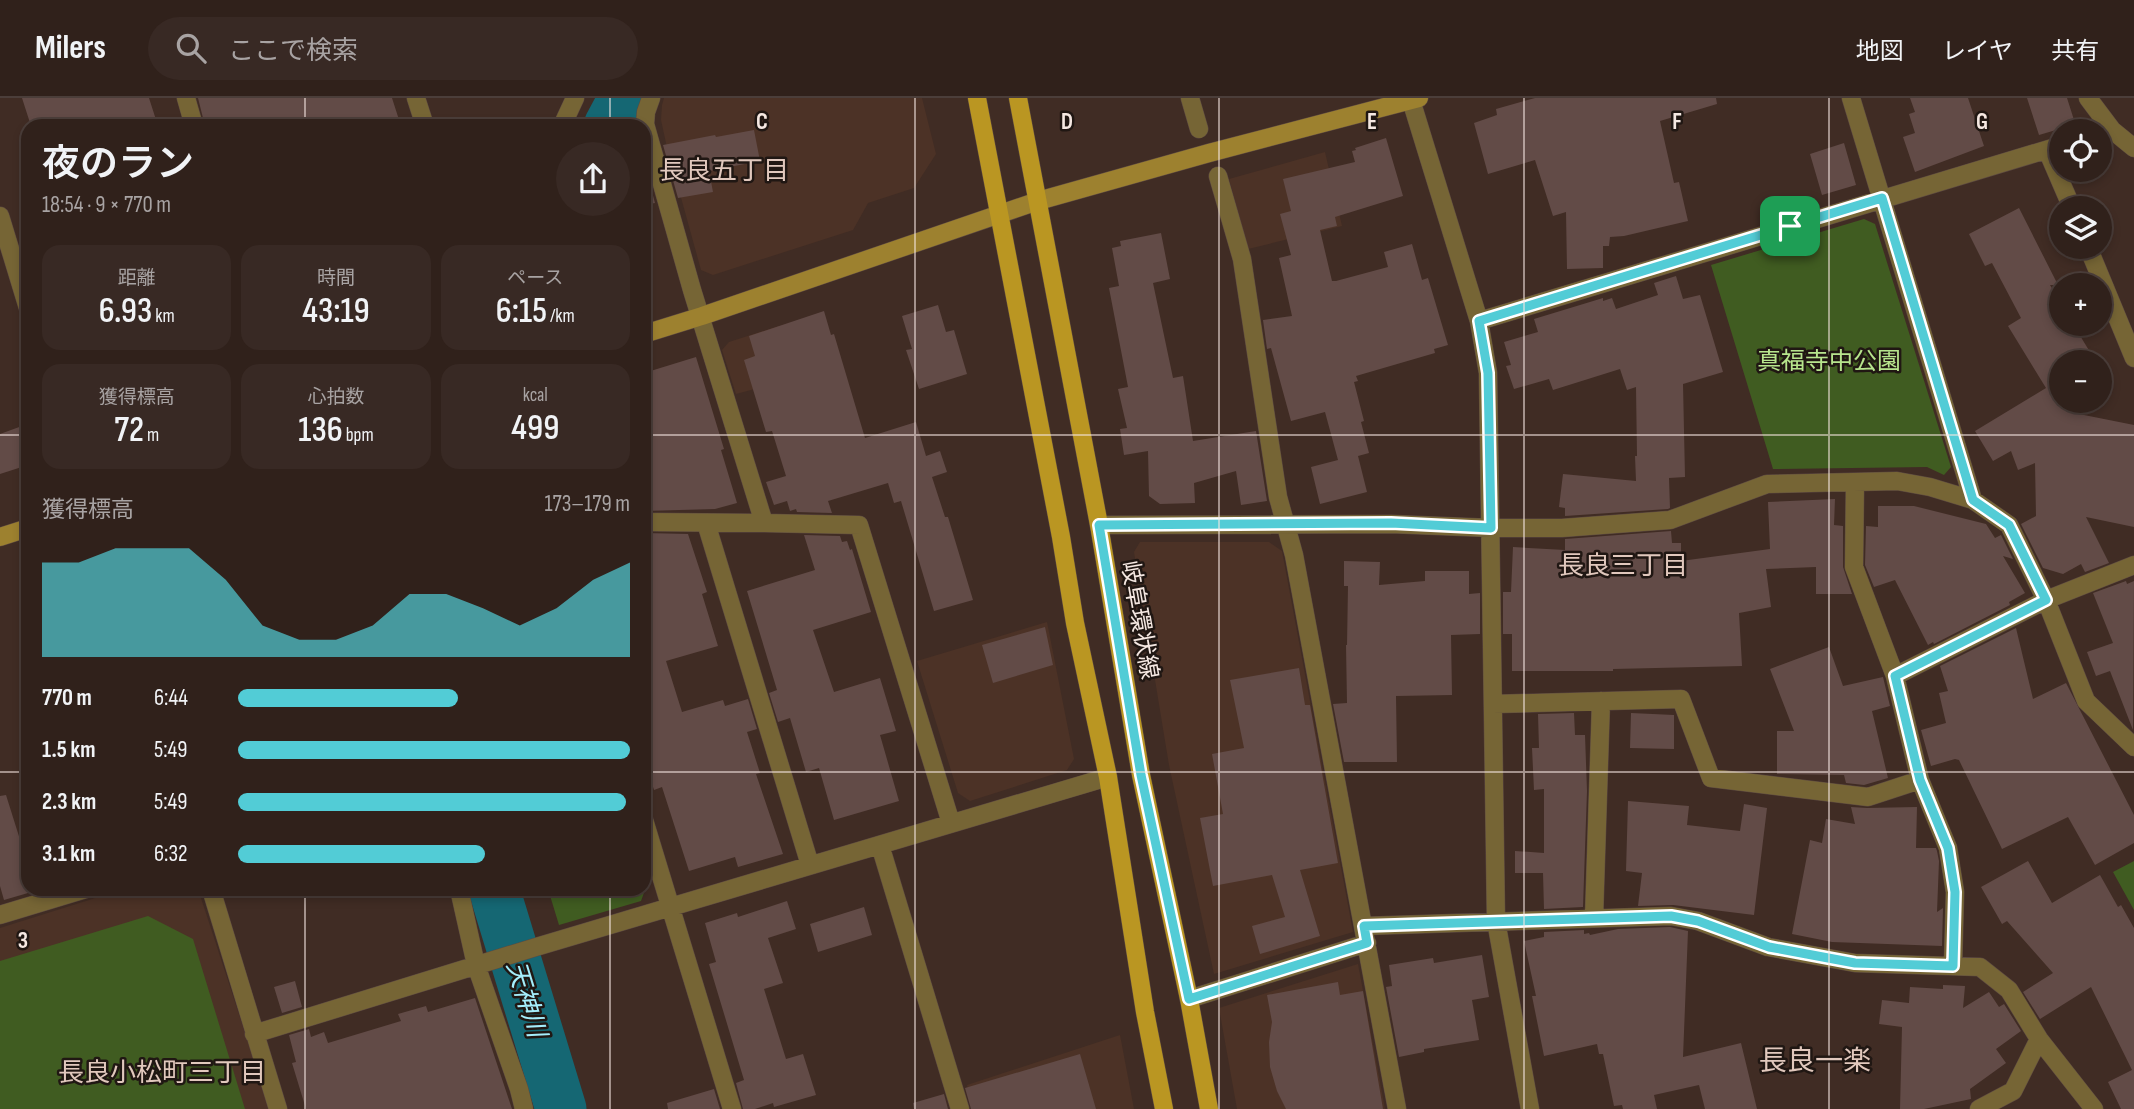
<!DOCTYPE html>
<html lang="ja">
<head>
<meta charset="utf-8">
<style>
	body { margin:0; font-family:"Sofia Sans Condensed","Noto Sans JP",sans-serif; background:#382924; color:#f1f3f6; height:100vh; display:flex; flex-direction:column; font-size:26px; white-space:nowrap }
	* { box-sizing:border-box; margin:0 }
	p { font-size:23px; color:#a8a3a3 }
	.icon { flex:none; width:38px; height:38px; fill:none; stroke:currentColor; stroke-width:2; stroke-linecap:round; stroke-linejoin:round }
	.map { position:relative; flex:1; overflow:hidden }
	.details { position:absolute; left:21px; top:21px; width:630px; height:777px; display:flex; flex-direction:column; background:#30211b; border-radius:21px; box-shadow:0 4px 10px #0003,0 0 0 2px #4b3e3a }
	.details>* { flex:none }
	.buttons { position:absolute; left:2049px; top:21px; display:grid; gap:14px }
	.buttons a { display:grid; place-items:center; width:63px; height:63px; border-radius:50%; background:#30211b; box-shadow:0 4px 10px #0003,0 0 0 2px #4b3e3a; font-size:35px }
	.pin { position:absolute; display:grid; place-items:center; width:60px; height:60px; color:#fff; margin:-30px; border-radius:14px; box-shadow:0 4px 10px #0006 }
	.round { display:grid; place-items:center; flex:none; width:74px; height:74px; border-radius:37px; background:#382924 }
	.head { display:flex; align-items:center; justify-content:space-between; height:119px; padding:0 21px }
	h1 { font-size:38px; font-weight:600; line-height:52px }
	.stats { display:grid; grid-template-columns:repeat(3,1fr); gap:10px; height:119px; padding:7px 21px }
	.stats div { display:grid; align-content:center; border-radius:18px; background:#382924; text-align:center }
	.stats b { font-size:35px; font-weight:600 }
	.stats small { font-size:19px; font-weight:400 }
	.stats p { font-size:19px }
	.chart { height:196px; padding:14px 21px }
	.chart p { display:flex; justify-content:space-between }
	.chart svg { width:100%; height:126px; margin-top:7px; fill:#52ccd6; opacity:.7 }
	ul { padding:0 21px; list-style:none; font-size:23px }
	li { display:grid; grid-template-columns:112px 84px 1fr; align-items:center; height:52px }
	li i { height:18px; border-radius:9px; background:#52ccd6 }
	header { display:flex; align-items:center; gap:42px; box-sizing:border-box; height:98px; padding:0 35px; background:#30211b; border-bottom:2px solid #4b3e3a }
	header strong { font-size:33px }
	nav { display:flex; gap:38px; margin-inline-start:auto; font-size:24px }
	.search { width:490px; height:63px; background:#382924; display:flex; align-items:center; gap:18px; box-sizing:border-box; padding:0 24px; border-radius:38px; color:#a8a3a3; font-size:26px }
	.map>svg:first-child { display:block }
	.built { fill:#4c3226 }
	.green { fill:#405c21 }
	.lines { fill:none; stroke-linecap:round; stroke-linejoin:round }
	.river { stroke:#156773; stroke-width:51 }
	.building { fill:#624b47 }
	.street-casing { stroke:#5d4a42; stroke-width:19 }
	.secondary-casing { stroke:#5d4a42; stroke-width:19 }
	.primary-casing { stroke:#5d4a42; stroke-width:19 }
	.street { stroke:#766535; stroke-width:18 }
	.secondary { stroke:#9d812f; stroke-width:18 }
	.primary { stroke:#ba9622; stroke-width:18 }
	.route-casing { stroke:#fff; stroke-width:14 }
	.route { stroke:#52ccd6; stroke-width:9 }
	.grid { fill:none; stroke:#f5e8e2; stroke-width:2; stroke-opacity:0.55 }
	.labels { text-anchor:middle; stroke-width:5; stroke-linejoin:round; paint-order:stroke }
	.park-label { font-size:24px; fill:#b7e58d; stroke:#201713 }
	.street-label { font-size:24px; fill:#f5e8e2; stroke:#201713 }
	.neighbourhood-label { font-size:26px; fill:#e1c8bd; stroke:#201713 }
	.water-label { font-size:26px; font-style:italic; fill:#a5eefc; stroke:#201713 }
	.quarter-label { font-size:28px; fill:#e1c8bd; stroke:#201713 }
	.grid-label { font-size:23px; text-anchor:middle; font-weight:bold; fill:#f5e8e2; stroke:#201713; stroke-width:5; stroke-linejoin:round; paint-order:stroke }
</style>
</head>
<body>
<header>
<strong>Milers</strong>
<div class="search"><svg class="icon" aria-label="search" viewBox="0 0 24 24"><circle cx="10" cy="10" r="6"/><path d="M15 15l6 6"/></svg>ここで検索</div>
<nav><a>地図</a><a>レイヤ</a><a>共有</a></nav>
</header>
<div class="map">
<svg width="2134" height="1011" viewBox="0 0 2134 1011">
	<rect width="100%" height="100%" fill="#402c24"/>
	<path class="built" d="M664,0H922L936,56L914,90L868,105L853,132L713,177L701,172L666,45L661,22L662,7Z
		M1325,54L1342,128L1248,151L1229,81Z
		M779,228L795,280L736,296L722,252L729,244Z
		M1140,444H1269L1282,453L1353,834L1214,876L1169,667L1134,454Z
		M1047,524L1074,661L1067,672L970,703L958,695L917,563Z
		M124,791H198L270,1011H0V830Z
		M1358,866L1385,1011H1237L1219,910Z
		M1120,937L1134,1011H974L967,987Z"/>
	<path class="green" d="M1864,121L1875,126L1951,369L1944,377L1927,369L1773,371L1711,167Z
		M2134,763V812L2113,774Z
		M644,783L646,789L641,803L559,827L548,791H644Z
		M148,818L193,841L245,1011H0V863Z"/>
	<g class="lines">
		<path class="river" d="M609,28L624,0
			M494,791L561,1011"/>
	</g>
	<path class="building" d="M22,0H149L158,28H31Z
		M198,0H392L401,28H205Z
		M1535,0H1716L1717,6L1660,23L1674,85L1679,84L1688,123L1624,138L1610,139L1609,148H1603V170L1567,171L1566,114L1553,118L1535,62L1488,76L1474,25L1497,17L1496,11Z
		M1910,0H1968L1984,48L1915,74L1903,39L1915,35L1909,16L1915,14Z
		M2027,0H2067L2074,22L2072,23L2073,27L2039,37Z
		M754,32L760,63L709,73L713,94L678,100L663,47L715,37L716,39Z
		M1386,40L1403,98L1335,119L1337,128L1320,132L1332,183H1336L1388,169L1384,154L1412,146L1422,182L1428,180L1448,247L1434,251L1435,255L1356,278L1358,283L1354,284L1364,323L1361,324L1369,355L1358,358L1367,394L1320,406L1311,369L1338,362L1325,314L1291,323L1271,250L1267,251L1263,222L1292,218L1279,160L1291,157L1280,116L1291,113L1283,81L1355,64L1352,53L1356,52L1355,50Z
		M1844,45L1856,87L1822,97L1810,56Z
		M644,64L655,105L644,107Z
		M2019,110L2058,187H2050L2062,207V226H2073L2096,264H2062V303H2094L2074,315L2134,327V429L2086,419L2109,465L2085,474L2081,466L2063,476L2043,470L2021,426L2036,418L2035,365L2018,372L2011,353L1993,363L1975,333L2046,290L2008,228L2021,220L1992,165L1985,168L1969,136Z
		M1161,135L1170,181L1153,185L1173,280L1183,278L1193,343L1256,333L1267,403L1241,407L1236,373L1194,385L1195,405L1160,406L1149,398L1148,353L1124,357L1120,331L1127,330L1118,291L1128,289L1109,190L1119,188L1112,150L1121,148L1120,143Z
		M1676,178L1683,201L1700,197L1723,274L1683,286L1685,379L1669,380L1670,410L1668,411L1565,418V410L1559,409L1563,376L1636,383L1635,358H1637L1636,289L1627,292L1620,271L1553,292L1549,281L1514,291L1506,268L1511,267L1504,244L1538,234L1534,221L1603,200V203L1612,200L1616,211L1658,197L1654,185Z
		M938,207L946,234L954,232L967,276L919,291L906,252L912,251L902,218Z
		M824,213L831,237L834,236L865,340L916,324L926,358L940,353L947,374L932,379L945,419H948L973,502L934,513L901,403L894,405L888,385L828,403L832,415L797,414L796,411L790,413L787,403L774,407L766,384L786,378L772,333L766,334L744,262L755,258L749,238Z
		M696,259L724,351L721,352L737,405L715,411L644,413V332L650,330L644,309V275Z
		M2100,271L2112,292L2100,299Z
		M22,328L28,347V367L0,376V336Z
		M1835,401L1834,427L1843,428V469L1852,496H1816V469L1766,471L1771,509L1739,515L1742,568L1613,571V573H1512V536H1503V494H1511L1513,449L1565,452V441L1671,433L1672,445H1681V463L1770,451L1768,404Z
		M1878,408H1914L1986,426L1995,440L2001,437L2013,461L2003,458L2025,495L2009,504L2010,507L1934,546L1933,544L1928,547L1895,482L1874,489L1865,467L1866,428L1878,429Z
		M644,435L688,436L707,494L702,496L718,548L666,563L682,614L723,602L725,608L748,601L757,631L747,634L760,675L756,676L783,756L738,769L735,759L689,773L662,689L654,692L644,661Z
		M804,437L840,438L842,444L847,443L850,452L852,451L871,514L813,532L834,594L880,580L896,633L880,637L899,703L834,722L819,670L806,674L790,620L778,624L769,595L777,592L747,493L815,472Z
		M1344,463L1380,464L1379,487L1425,483V473H1469V496L1480,495V536L1451,537L1452,597L1396,598L1397,664H1344L1333,606L1347,605L1346,547H1347L1348,488H1344Z
		M2126,483L2127,486L2134,483L2133,632L2110,573L2096,578L2087,554L2113,545L2093,495Z
		M1045,529L1053,567L993,585L982,547Z
		M2016,530L2033,601L2066,585L2134,717V745L2095,767L2068,719L2002,751L1959,662L1955,661L1931,668L1921,632L1946,625L1939,595L1948,593L1940,568Z
		M1829,549L1843,588L1883,579L1890,608L1872,613L1888,680L1864,687L1846,685L1844,677L1777,676V633H1794L1770,571Z
		M1299,570L1305,607H1310L1338,765L1300,772L1320,838L1260,856L1252,828L1285,819L1272,777L1213,788L1200,720L1223,716L1212,656L1244,650L1230,582Z
		M1574,615L1575,637H1585L1587,693L1583,809L1544,811L1543,775H1515V753L1544,755V691L1534,692L1532,650H1539L1538,616Z
		M1631,615L1674,617V651L1630,650Z
		M6,697L28,767V795L4,802L0,788V698Z
		M1628,703L1689,708L1687,727L1740,733L1744,706L1767,710L1754,817L1673,807L1638,808L1642,775L1626,773Z
		M1851,709L1867,710L1917,709L1916,750H1936L1937,753L1939,763L1937,814L1943,810L1942,848L1832,844L1792,836L1810,742L1822,745L1826,721L1855,726Z
		M2028,763L2052,805L2100,777L2118,809L2121,807L2134,830V1011H2121L2108,984L2132,972L2091,889L2040,921L2023,894L2053,875L2007,823L2002,826L1981,789Z
		M787,803L796,831L768,840L783,885L764,891L786,961L803,956L816,997L774,1009L773,1005L755,1011H743L736,985L744,982L709,866L716,864L705,825L737,815L738,819Z
		M864,809L872,837L818,854L810,826Z
		M1670,829L1688,833L1683,959L1741,945L1757,1011H1705L1699,987L1654,997L1657,1011H1623L1622,1007L1614,1008L1603,956H1599L1597,946L1544,958L1532,898H1536L1524,843L1544,839V834L1584,832V836L1589,835L1590,837L1618,831Z
		M1482,857L1489,899L1472,902L1479,942L1424,951V954L1399,959L1386,889L1392,888L1389,867L1433,860L1434,865Z
		M295,883L302,909L282,915L274,889Z
		M1338,884L1340,897L1363,893L1383,1011H1286L1277,993L1270,969L1269,944L1272,924L1267,897Z
		M1943,887L1965,888L1963,910L1989,894L1999,909L2004,906L2021,933L1996,951L2006,965L1970,991L1971,1001L1924,1011H1900L1902,929L1879,926L1882,902L1909,905L1910,889L1943,891Z
		M475,900L512,1011H306L292,965L296,964L289,937L309,931L311,939L324,934L328,945L401,923L398,916L426,908L428,914Z
		M1080,956L1096,1011H971L965,990Z
		M714,991L720,1011H668L667,1005Z
		M944,996L948,1011H914L913,1005Z"/>
	<g class="lines">
		<defs>
			<path id="street" d="M186,0L194,28
				M416,0L425,28
				M1190,0L1199,31
				M1851,0L1973,402
				M2088,0L2112,32
				M1411,2L1479,223L1488,275L1496,823L1530,1011
				M562,28L575,0
				M2100,35L2112,32L2134,50
				M2047,52L2072,110
				M1218,78L1242,161L1278,399L1294,457L1397,1011
				M0,118L28,210
				M2088,149L2134,260
				M1479,223L2062,47
				M1855,384L1854,469L1895,578L1920,682L1948,750L1955,794L1953,868
				M644,424L764,425L692,192L645,26L646,14L651,0
				M706,425L810,767
				M764,425L859,427L951,725
				M1099,427L1391,426L1491,430H1562L1670,422L1767,386L1897,383L1930,389L1973,402L2009,427L2046,502L2134,467
				M1895,578L2046,502L2086,603L2134,649
				M1493,606L1681,601L1711,680L1868,699L1920,682
				M644,722L732,1011
				M880,747L960,1011
				M211,791L278,1011
				M459,791L476,867L519,991L524,1011
				M0,817L86,791
				M1594,820L1601,603
				M1364,828L1671,818L1698,823L1768,849L1855,865L1980,869L2009,892L2039,941L2094,1011
				M1189,901L1367,845
				M254,936L536,849L1108,679
				M1979,1011L2013,993L2039,941"/>
			<path id="secondary" d="M644,236L702,218L1038,103L1209,55L1419,0
				M0,439L28,430"/>
			<path id="primary" d="M977,0L1061,439L1075,525L1108,679L1145,914L1164,1011
				M1018,0L1099,427L1141,677L1189,901L1209,1011"/>
		</defs>
		<use href="#street" class="street-casing"/>
		<use href="#secondary" class="secondary-casing"/>
		<use href="#primary" class="primary-casing"/>
		<use href="#street" class="street"/>
		<use href="#secondary" class="secondary"/>
		<use href="#primary" class="primary"/>
	</g>
	<g class="lines">
		<defs>
			<path id="route" d="M1882,100L1973,402L2009,427L2046,502L1895,578L1920,682L1948,750L1955,794L1953,868L1855,865L1769,849L1698,823L1671,818L1364,828L1367,845L1189,901L1141,677L1099,427L1391,425L1491,430L1488,275L1479,223Z"/>
		</defs>
		<use href="#route" class="route-casing"/>
		<use href="#route" class="route"/>
	</g>
	<path class="grid" d="M305,0V28M610,0V28M915,0V1011M1219,0V1011M1524,0V1011M1829,0V1011M0,337H28M644,337H2134M0,674H28M644,674H2134M305,791V1011M610,791V1011"/>
	<g class="labels">
		<g class="park-label">
			<text x="1829" y="271">真福寺中公園</text>
		</g>
		<g class="street-label">
			<text transform="translate(1140 522) rotate(80)" y="8">岐阜環状線</text>
		</g>
		<g class="neighbourhood-label">
			<text x="724" y="81">長良五丁目</text>
			<text x="1623" y="476">長良三丁目</text>
			<text x="162" y="983">長良小松町三丁目</text>
		</g>
		<g class="water-label">
			<text transform="translate(527 901) rotate(73)" y="9">天神川</text>
		</g>
		<g class="quarter-label">
			<text x="1815" y="972">長良一楽</text>
		</g>
	</g>
	<g class="grid-label">
		<text x="762" y="31">C</text>
		<text x="1067" y="31">D</text>
		<text x="1372" y="31">E</text>
		<text x="1677" y="31">F</text>
		<text x="1982" y="31">G</text>
		<text x="23" y="850">3</text>
	</g>
</svg>
<div class="buttons">
<a><svg class="icon" aria-label="locate" viewBox="0 0 24 24"><circle cx="12" cy="12" r="6"/><path d="M12 2v4M12 18v4M2 12h4M18 12h4"/></svg></a>
<a><svg class="icon" aria-label="layers" viewBox="0 0 24 24"><path d="M12 4l9 5-9 5-9-5zM3 14l9 5 9-5"/></svg></a>
<a>+</a>
<a>−</a>
</div>
<div class="pin" style="left:1790px;top:128px;background:#1e9e55"><svg class="icon" aria-label="arrive" viewBox="0 0 24 24"><path d="M6 21V4h12l-3 4 3 4H6"/></svg></div>
<section class="details">
<div class="head"><div><h1>夜のラン</h1><p>18:54 · 9 × 770 m</p></div><a class="round"><svg class="icon" aria-label="share" viewBox="0 0 24 24"><path d="M12 15V3M7 8l5-5 5 5M5 13v7h14v-7"/></svg></a></div>
<div class="stats">
<div><p>距離</p><b>6.93<small> km</small></b></div>
<div><p>時間</p><b>43:19</b></div>
<div><p>ペース</p><b>6:15<small> /km</small></b></div>
</div>
<div class="stats">
<div><p>獲得標高</p><b>72<small> m</small></b></div>
<div><p>心拍数</p><b>136<small> bpm</small></b></div>
<div><p>kcal</p><b>499</b></div>
</div>
<div class="chart"><p><span>獲得標高</span>173–179 m</p>
<svg viewBox="0 0 160 44" preserveAspectRatio="none"><path d="M0 44V11L10 11L20 6L30 6L40 6L50 17L60 33L70 38L80 38L90 33L100 22L110 22L120 27L130 33L140 27L150 17L160 11V44z"/></svg>
</div>
<ul>
<li><b>770 m</b>6:44<i style="width:56%"></i></li>
<li><b>1.5 km</b>5:49<i style="width:100%"></i></li>
<li><b>2.3 km</b>5:49<i style="width:99%"></i></li>
<li><b>3.1 km</b>6:32<i style="width:63%"></i></li>
</ul>
</section>
</div>
</body>
</html>
